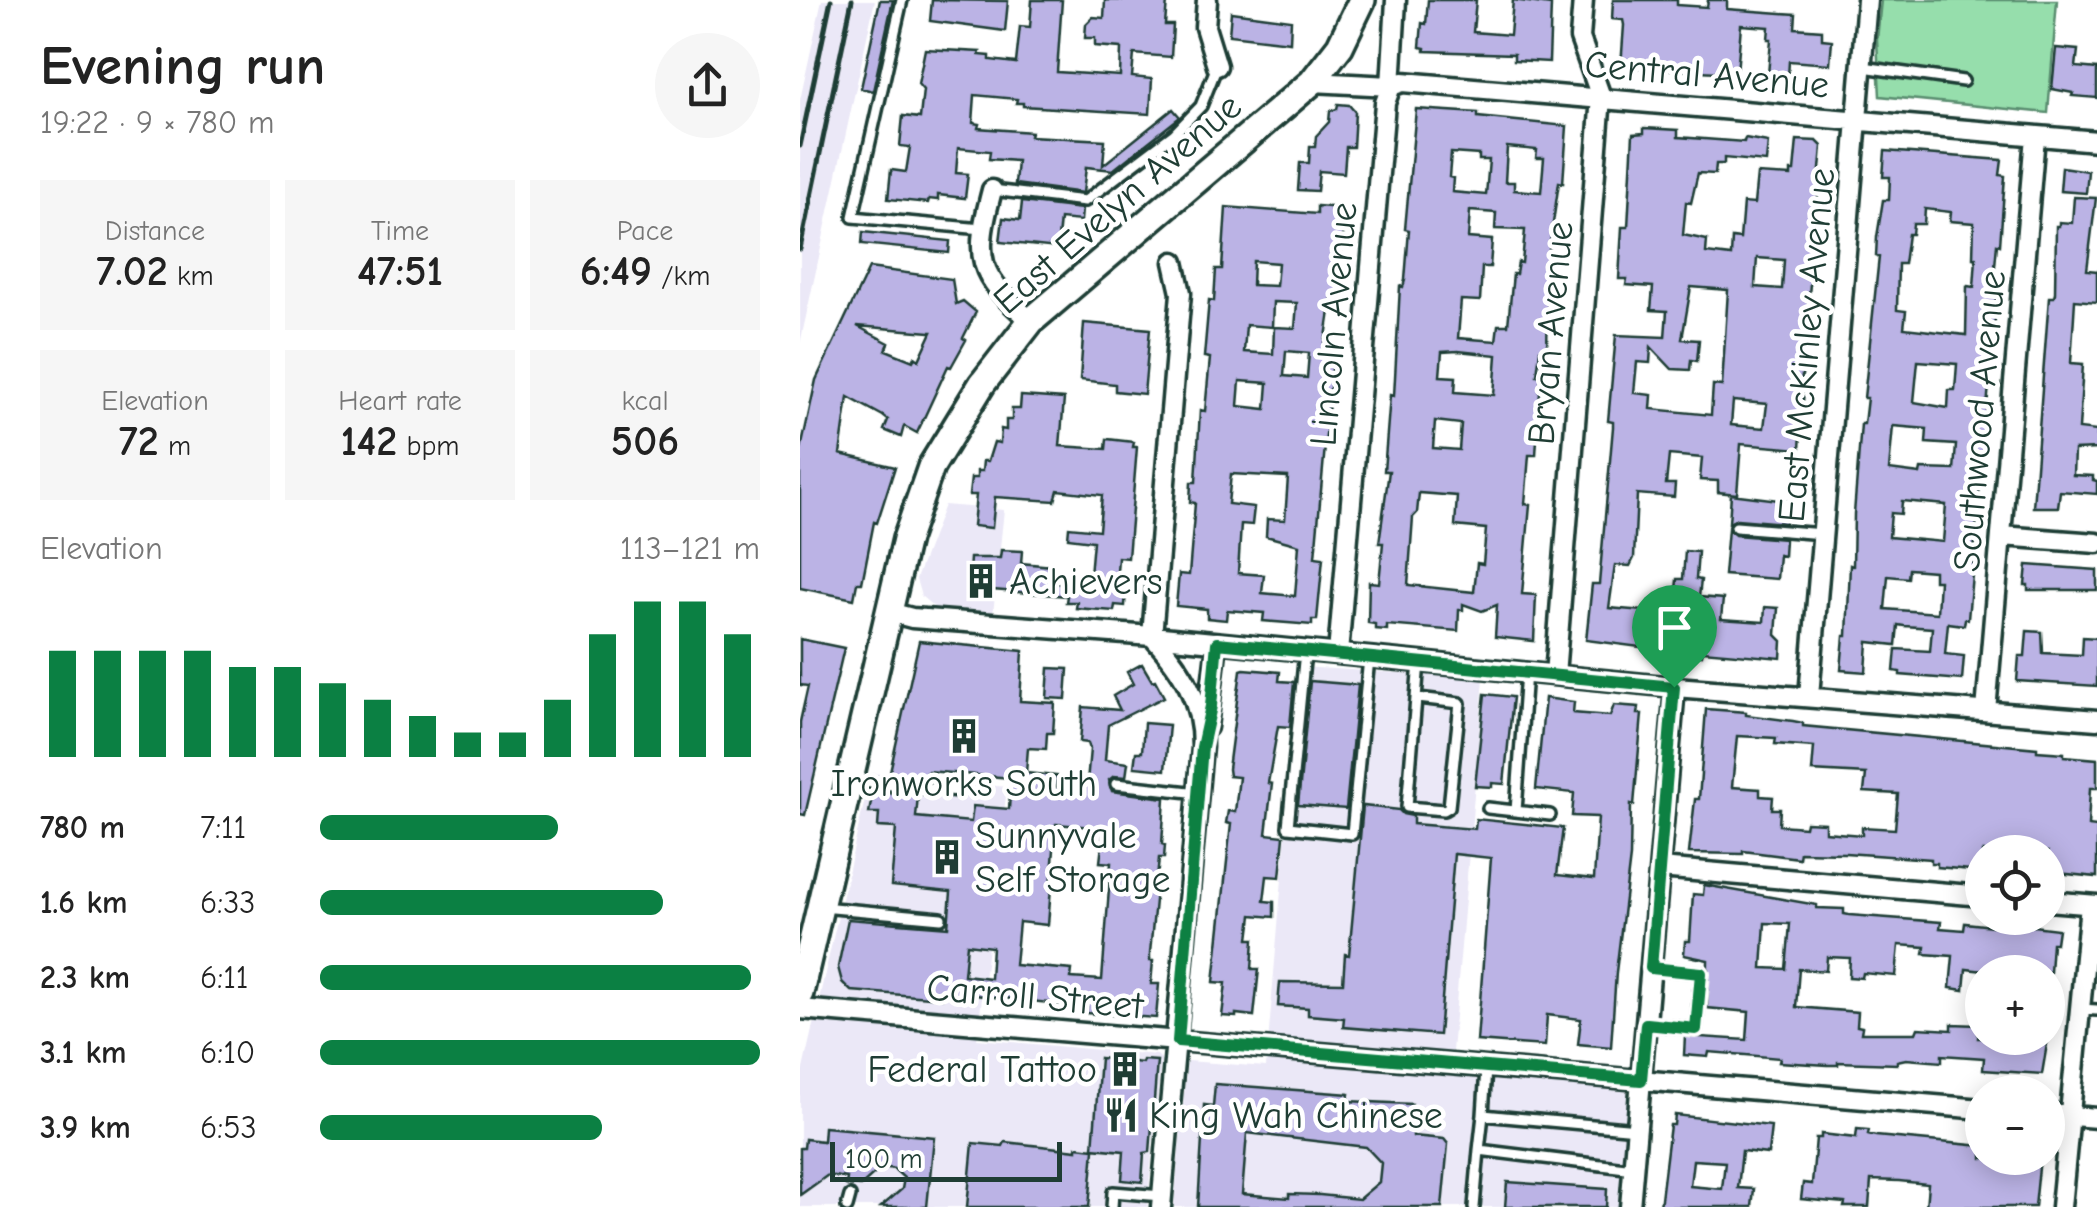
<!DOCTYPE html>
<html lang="en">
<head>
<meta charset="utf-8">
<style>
	body { margin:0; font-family:"Comic Neue",sans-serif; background:#f6f6f6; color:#222; height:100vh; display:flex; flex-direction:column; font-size:38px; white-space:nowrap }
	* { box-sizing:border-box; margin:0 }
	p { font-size:32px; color:#767676 }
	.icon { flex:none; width:55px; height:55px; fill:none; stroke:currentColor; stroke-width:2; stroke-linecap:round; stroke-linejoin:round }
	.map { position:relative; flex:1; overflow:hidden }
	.panel { display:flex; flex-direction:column; background:#fff; width:800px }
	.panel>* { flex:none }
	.tools { position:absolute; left:1165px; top:835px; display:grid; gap:20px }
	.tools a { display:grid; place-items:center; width:100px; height:100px; border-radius:50%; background:#fff; box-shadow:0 5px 25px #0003; font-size:50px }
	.scale { position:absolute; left:30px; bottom:25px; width:232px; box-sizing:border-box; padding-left:10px; border:5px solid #1f3d34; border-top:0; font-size:28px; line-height:35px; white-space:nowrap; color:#1f3d34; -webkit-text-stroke:8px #fff; paint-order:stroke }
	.pin { position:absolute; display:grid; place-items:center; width:85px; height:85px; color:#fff; margin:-102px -42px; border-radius:50% 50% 50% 0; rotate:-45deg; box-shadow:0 0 10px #0007 }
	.pin .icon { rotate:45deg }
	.round { display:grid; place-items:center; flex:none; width:105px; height:105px; border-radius:52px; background:#f6f6f6 }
	.summary { display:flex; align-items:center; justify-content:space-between; height:170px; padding:0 40px }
	h1 { font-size:55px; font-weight:800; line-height:75px }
	.metrics { display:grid; grid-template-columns:repeat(3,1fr); gap:15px; height:170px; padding:10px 40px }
	.metrics div { display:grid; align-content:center; border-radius:0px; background:#f6f6f6; text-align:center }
	.metrics b { font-size:42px; font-weight:800 }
	.metrics small { font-size:28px; font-weight:400 }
	.metrics p { font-size:28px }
	.chart { height:280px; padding:20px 40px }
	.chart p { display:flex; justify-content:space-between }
	.chart svg { width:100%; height:180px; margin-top:10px; stroke:#0b8043; stroke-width:6 }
	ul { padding:0 40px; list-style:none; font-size:32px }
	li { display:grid; grid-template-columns:160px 120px 1fr; align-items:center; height:75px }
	li i { height:25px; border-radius:12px; background:#0b8043 }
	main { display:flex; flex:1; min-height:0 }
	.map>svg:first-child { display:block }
	.built { fill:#ebe8f7 }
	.green { fill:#96deac; stroke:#5a8e70; stroke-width:2.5 }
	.building { fill:#bbb3e5; stroke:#1f3d34; stroke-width:2.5; fill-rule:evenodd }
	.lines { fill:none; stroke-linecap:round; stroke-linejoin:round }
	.lane-casing { stroke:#1f3d34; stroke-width:16 }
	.street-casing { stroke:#1f3d34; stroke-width:25 }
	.secondary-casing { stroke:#1f3d34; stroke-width:32 }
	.lane { stroke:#fff; stroke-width:9 }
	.street { stroke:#fff; stroke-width:18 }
	.secondary { stroke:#fff; stroke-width:25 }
	.rail { stroke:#1f3d34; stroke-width:5 }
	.route-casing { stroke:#fff; stroke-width:20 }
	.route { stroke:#0b8043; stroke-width:12 }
	.labels { text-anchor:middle; stroke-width:9; stroke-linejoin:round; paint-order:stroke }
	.street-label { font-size:38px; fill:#1f3d34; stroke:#fff }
	.poi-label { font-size:38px; fill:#1f3d34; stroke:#fff; text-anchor:start }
</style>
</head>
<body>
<main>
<section class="panel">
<div class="summary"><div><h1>Evening run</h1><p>19:22 · 9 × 780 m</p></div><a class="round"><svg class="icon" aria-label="share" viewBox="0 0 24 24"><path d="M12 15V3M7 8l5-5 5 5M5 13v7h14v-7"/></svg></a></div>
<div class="metrics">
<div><p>Distance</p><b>7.02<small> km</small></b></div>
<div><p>Time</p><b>47:51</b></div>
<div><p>Pace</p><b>6:49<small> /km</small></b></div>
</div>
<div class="metrics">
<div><p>Elevation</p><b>72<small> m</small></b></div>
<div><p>Heart rate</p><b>142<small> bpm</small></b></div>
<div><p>kcal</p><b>506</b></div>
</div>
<div class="chart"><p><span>Elevation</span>113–121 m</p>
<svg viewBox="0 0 160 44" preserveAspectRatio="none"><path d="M5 44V18M15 44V18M25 44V18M35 44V18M45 44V22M55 44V22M65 44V26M75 44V30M85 44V34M95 44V38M105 44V38M115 44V30M125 44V14M135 44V6M145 44V6M155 44V14"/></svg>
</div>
<ul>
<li><b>780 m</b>7:11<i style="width:54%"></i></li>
<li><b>1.6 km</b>6:33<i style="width:78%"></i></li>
<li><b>2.3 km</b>6:11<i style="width:98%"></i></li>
<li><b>3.1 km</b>6:10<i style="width:100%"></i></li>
<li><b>3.9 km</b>6:53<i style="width:64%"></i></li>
</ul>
</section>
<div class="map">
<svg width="1297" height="1207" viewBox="0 0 1297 1207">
	<rect width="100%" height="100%" fill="#fff"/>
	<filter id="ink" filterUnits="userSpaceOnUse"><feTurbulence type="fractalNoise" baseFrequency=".01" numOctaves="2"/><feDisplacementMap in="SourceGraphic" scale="20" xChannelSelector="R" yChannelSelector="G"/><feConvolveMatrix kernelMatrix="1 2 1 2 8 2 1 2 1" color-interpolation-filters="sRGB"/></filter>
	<g filter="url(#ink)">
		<path class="built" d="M22,0H75L0,344V100Z
			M144,505L204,510L193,614L135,608L121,596L116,579Z
			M500,667L684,678L651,1063L841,1080L838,1207H374L387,1061L466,1067Z
			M71,773L207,787L177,1039L357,1055L361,1059L347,1207H0V1082Z"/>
		<path class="green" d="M1081,0H1257L1248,113L1080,96L1077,40Z"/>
		<path class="building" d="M80,0H93L73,91L61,88Z
			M132,0L208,1L205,31L130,21Z
			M232,0H262L257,72L320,76L321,48L295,46V38H285L286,24L293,17L304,18L305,0L367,1L365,25H373L371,57L334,54L332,77L352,79L350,114L223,106V103H216L217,99L175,95L173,123L179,124L178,128L231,132L230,136L305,140L303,165L373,109L380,117L313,170L286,167L283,193L215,184L217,161L189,159L190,151L158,148L156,173L168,174L165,198L138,195V200L129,199L128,203L88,199L91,170L106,172L110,147L100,146L103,116L120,118L123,90L118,84L125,49L180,52L179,55L190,56V60L216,63L220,26L230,27Z
			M628,0H676L673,32L710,35L713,0L751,5L749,62L714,60V54L625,51V48L620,47L622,23L626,24Z
			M813,0H877V5L907,7L908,0H927V9L996,14L995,28L1022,30V39L1032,40L1030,64L989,61L988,77L968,75L971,39H968L969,27L941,25L937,73L821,67L824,25L823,20L812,19Z
			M431,12L491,20L490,42L429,35Z
			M1256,48L1278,50L1276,67L1297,69V98L1272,96L1273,93L1252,89Z
			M538,104L549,105L555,112L553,147H546L544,173L519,171L517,191L498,190L500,163H509L510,147H515L516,136L529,122L530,111L537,109Z
			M616,109L678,113V117L767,126L763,183L759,182L749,250L747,351L740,350L737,375L741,376L736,455H729L725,504L730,505L722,594L736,595L734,641L695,637L697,605L682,611L663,604V610H659L658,631L587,625V630L575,629V624L568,623L569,582L579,583L583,543H579L589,471H584L589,408L590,395L594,396L600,286L603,287L605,280L609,230L605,229ZM707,147L737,150L736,158H744L741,192L714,190V182H705ZM651,153L679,155V160H689L686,195L652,192L653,178L649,177ZM670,211L696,213L695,229L725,230L722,263L718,262L716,274H713L708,325H698L696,341L658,338L661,300L680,301L682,267H690L692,240L668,238ZM658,351L697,355L694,395L655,392L656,377L640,376L642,352ZM635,421L661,424L659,450L633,448ZM619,493L657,496L655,526L686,529L683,564L677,563L674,592L608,585L613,517L617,513Z
			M844,128L878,130V137L944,142L945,138L968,142L966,162L924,158V164H916L915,174L898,173L891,203L886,202L883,235L907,240L906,253L931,256L932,238L940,239L943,203L954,204L957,174L991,176V171H994L997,140L1017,141L1022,146L1001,387H1004L1000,449L941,444L937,494L918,492V481L900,480L902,458L869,455L866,484H875L874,497L837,494L834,558L830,566L815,565L809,608L856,612V602L875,603L877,579H883L885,551L898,552L896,579L901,580L899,597L923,599L921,619L964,622L965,607L978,608L976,635L982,641L981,658L903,651L902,655L886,653L786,640L792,584H799L813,427V422L808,421L816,335L865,337L867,311L851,310L853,287L826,285L827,279H819L822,227H828L833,134L844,133ZM957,258L984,260L982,289L955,287ZM891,287L928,290L922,386L913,385L911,415L851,409L852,395L834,393L837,362L850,363L851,347L872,369L890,370L891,360L897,361L899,340L882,339ZM933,401L967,404L964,428L931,425Z
			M1085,151L1202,160L1200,175L1205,176L1200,245L1197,244L1193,288H1196L1195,318L1168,619H1165L1164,625L1148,623L1145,654L1164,656L1162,680L1100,675V672L1094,671L1096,649L1130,651L1132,628L1104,626L1098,625L1096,645L1068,642L1066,672L1041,670L1044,636H1047L1050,565L1053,566L1054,514L1061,424H1064L1067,398H1064L1079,257L1076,256L1077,237L1083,200H1089L1090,177H1083ZM1125,209L1151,212L1150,221L1174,223L1173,258H1176L1174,287L1167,286L1166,335L1104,328L1106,311L1097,310L1098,264H1104L1108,234H1112L1113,224H1124ZM1118,361L1157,364L1155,390H1149L1148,408L1114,402ZM1093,426L1127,429L1126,443L1156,445L1154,470L1121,469L1120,474L1089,470ZM1102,501L1146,505L1143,542L1089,537L1091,513L1101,514ZM1109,569L1134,571V580H1139L1137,613L1085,609L1088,576L1108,578Z
			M1262,167L1288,171L1286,193L1260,191Z
			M1274,197L1296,198L1287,270L1297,271V302L1275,300L1271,363L1283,364L1279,429L1297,431V449L1274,450L1273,475L1293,476V480L1297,481V494L1260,491L1258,507H1233L1249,297H1254L1255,293L1256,226H1259V222L1272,223Z
			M222,202L282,209L281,221L260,219L257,248L200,242L203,218L220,220Z
			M517,206L542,208V215H545L538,293H534L532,298L525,344L534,346L515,557L523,558L517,620H512V625L463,621L464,613L427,610L426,620L407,618V609L376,606L379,574L389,575L395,503L390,502L391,482H396L400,410L405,411L410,358L404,357L409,300L414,301L416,269H422L426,207L517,214ZM453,261L478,263L476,286L452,285ZM473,302L497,303L495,328L474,327L473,354L444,352L446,325L472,327ZM486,351L509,353L507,378L484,376ZM440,381L468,383L466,409L438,406ZM431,474L488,477L485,520L467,519L466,536L499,545L495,596L462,593L464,575L438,573L441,524L452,525L454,507L428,504Z
			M63,232L150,241L149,253L62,244Z
			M69,268L152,279L156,304L163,301L176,312L163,338L166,340L151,367L148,366L117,433L104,426L101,437L84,430L88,420L83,416L48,397L40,454L95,467L77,523L74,522L62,583H57L54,599L0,588V454L16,380ZM57,326L130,332H132L119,360L115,357L113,361L86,350L89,343Z
			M284,323L350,329L344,394L315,391V384L280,380Z
			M221,396L264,399L260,446L306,449L307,439L334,442L333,447H337L328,558L318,557L316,588H326L325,606L315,605L314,611L276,608L277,602H266L267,596L168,588L170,558H200L201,550L222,551L221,563L252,566L251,583L289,586L293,541L268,538L269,527L299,530L302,495L258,490L255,501L195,497L192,528L173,526L176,495H169L171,478H177V471H182L183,461H188L194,442L200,443L201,429L206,430V420H212V409H220Z
			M931,494L987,501L985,523L937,519L929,523Z
			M928,529L935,535L985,539L984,556L979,555L977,579L924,575Z
			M1227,565L1297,570V590H1228V585H1225Z
			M1227,631L1242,632L1243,653L1282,655L1283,637L1297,638V686L1217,681L1219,656H1225Z
			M0,639L44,648L5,815L0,814V722L8,686L0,685Z
			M119,641L223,651L220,701L255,703L253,733H247L246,749L228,748L226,773L257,776L256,787L284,789L287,782L290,749L288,743L280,742L283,707L320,710L313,696L333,684L327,672L342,664L352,681L355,680L364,697L308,725L305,760L328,763L326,777L314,776L309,780L312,791L365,798L362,844L365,845L364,858H359L350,953V961H353L351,984H359L356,1018L286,1013L287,1007L174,995L142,994V998L51,991L42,982L38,967L48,919L148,927L151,892L91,886L96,828L78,827L79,813H69L73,791L118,795L116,817L171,822L173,806L209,809L211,778L128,771L126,777L121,776L120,779L89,776ZM256,824L304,828L300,862L311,863L302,980L271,978L272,970L215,965L219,922L248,925ZM167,944L192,947L190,978L164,975Z
			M249,668L268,669L266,699L247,698Z
			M444,669L480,672L479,681L494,682L490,727L478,726L468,783L472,784L466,834L484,836L480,877L467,876L464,901L474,902V917L452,915L449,939H454L452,969H459L454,1016L436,1014V1017L422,1016L426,983L414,982L431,824L426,823L428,811L435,812L439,777L429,776L428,769L441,670Z
			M510,681L558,685L546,809L498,805Z
			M685,694L713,697L704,784L692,783V787L675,786Z
			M745,698L774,702L773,713L810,716L814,705L839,707L838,714H842L834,805L831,804L830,857L816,972L811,1047L778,1044L781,1019L747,1015L745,1046L677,1041L691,858L654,854L639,1035L543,1027L544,1018L508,1015V1008L478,1006L480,982L543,983L545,954L549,955L563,806L599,810L603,814L613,816V824L675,829L676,819L763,828L757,875L794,879L798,817L772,816L774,793L736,789Z
			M906,709L946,712V715L993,721L1003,723V726L1237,748V751L1264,753V756L1297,759V788H1290L1288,826L1297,827V877L1248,872V852H1182V871L1137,867V863H1131V859L1045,853L1000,852L999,858L943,851V854L889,853L895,799H899ZM937,736L976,738L975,744L1014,747L1012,771L1066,774L1064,792L1098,794L1095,829L1062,827V835L1025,832V823L1006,822L1005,827L979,825L980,809H972L973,797L960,796V789L932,787Z
			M344,723L369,725L365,770L334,767L336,752H342Z
			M904,885L1017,905V908L1044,909V914L1049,915L1141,922L1140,928L1164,930L1165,923L1192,926L1193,921L1258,929L1256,943H1252L1250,972H1193L1166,969L1164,990L1150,988L1153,956L1124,954L1125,947L1099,945L1096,976L1063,973L1062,978L1049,977L1050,958L1027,957L1026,971L999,969L996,1007L1058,1012L1057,1026L1062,1027L1061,1033H1116L1118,1028L1152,1030V1024L1179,1025L1178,1038H1248L1242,1074L1183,1070L1184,1058L1142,1055V1062L1106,1059L1097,1061V1064L1038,1062V1065H1028L979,1062L980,1058L946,1055L909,1052L908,1057L884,1055L885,1036L947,1040L949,1012L907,1008L908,960L884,955L885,941H890L893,894L903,895ZM965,923L990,924L986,969L962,968Z
			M300,1058L342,1063L343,1060L357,1061L350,1152L344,1153L342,1182L322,1180L324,1151L293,1148Z
			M415,1084L549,1094L548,1101L612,1104L613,1136L644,1139L648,1144L642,1207H398L404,1105L413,1106ZM447,1133L566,1147L581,1163L579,1182L559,1199L520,1195L489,1194V1198L442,1194Z
			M875,1115L971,1126L968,1154L942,1151L938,1188L954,1189L952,1207H860L870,1125H874ZM893,1160L925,1162L922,1189L890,1186Z
			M24,1127L134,1137L127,1207H81L102,1189L104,1178L94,1169L82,1167L61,1186L46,1185L47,1178L28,1175L0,1195V1148H4L5,1139L23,1141Z
			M1057,1129L1069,1130L1068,1134L1076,1136L1182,1146V1158H1240L1235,1207H1126L1128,1184L1099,1181L1071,1180L1069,1207H1044L1045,1203L1001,1199L1003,1183L1012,1184L1016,1138H1021V1134L1056,1138Z
			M205,1142L277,1150V1147L294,1149L289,1207H167L173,1143L203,1146Z
			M707,1182L807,1189L806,1207H705Z"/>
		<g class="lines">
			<defs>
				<path id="lane" d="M102,0L53,217L182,229
					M1063,67L1163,81
					M192,190L285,201L374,134L401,106L417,66
					M936,527L1023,534
					M505,651L488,827L552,834L569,658
					M618,698L660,703L649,807L644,810L607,807L619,662
					M50,781L159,791
					M316,784L399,793
					M688,808L750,815
					M716,811L726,672
					M22,907L141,918
					M1280,1009L1297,1010
					M846,1024L896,1029L901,973L851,968
					M683,1115L686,1068
					M834,1169L679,1150L683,1115L837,1129
					M47,1207L50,1196
					M312,1207L313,1192L362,1196
					M674,1207L679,1150"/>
				<path id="street" d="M407,0L405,27L417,66
					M512,82L591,86L603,82L1297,141
					M192,190C174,259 176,273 231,321
					M1202,536L1297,543
					M89,612L112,618L352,636L875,687L1297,720
					M538,654L585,103L591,86L596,0
					M755,675L801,97L780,38L783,0
					M1009,696L1067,0
					M1186,711L1235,136
					M407,727L417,643
					M860,868L1182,896
					M1248,901L1297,905
					M0,1009L1182,1109
					M1248,1114L1297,1118
					M361,1207L402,747C402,700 383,670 352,636L381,293L374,262
					M830,1207L875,687
					M1261,1207L1290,905"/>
				<path id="secondary" d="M0,993L106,539L131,467L182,384L231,321L512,82L540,46L562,0"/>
			</defs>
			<use href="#lane" class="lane-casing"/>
			<use href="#street" class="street-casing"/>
			<use href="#secondary" class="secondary-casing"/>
			<use href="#lane" class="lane"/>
			<use href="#street" class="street"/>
			<use href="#secondary" class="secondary"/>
			<path class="rail" d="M0,146L31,0
				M0,249L52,0"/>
		</g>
	</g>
	<g class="lines" filter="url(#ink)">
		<defs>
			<path id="route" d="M417,643L874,687L851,968L901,973L896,1029L846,1024L841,1080L378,1041L402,747L411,706Z"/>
		</defs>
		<use href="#route" class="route-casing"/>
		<use href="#route" class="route"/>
	</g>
	<defs>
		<symbol id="building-bare" viewBox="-9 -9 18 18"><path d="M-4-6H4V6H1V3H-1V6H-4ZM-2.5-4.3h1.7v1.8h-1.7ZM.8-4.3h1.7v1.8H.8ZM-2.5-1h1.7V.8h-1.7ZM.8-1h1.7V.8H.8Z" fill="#1f3d34" stroke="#fff" stroke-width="2.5" paint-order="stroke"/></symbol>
		<symbol id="restaurant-bare" viewBox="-9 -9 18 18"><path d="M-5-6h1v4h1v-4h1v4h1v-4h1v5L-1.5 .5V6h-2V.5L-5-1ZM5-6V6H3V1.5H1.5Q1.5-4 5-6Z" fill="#1f3d34" stroke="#fff" stroke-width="2.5" paint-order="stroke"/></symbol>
	</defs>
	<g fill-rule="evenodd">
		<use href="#building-bare" x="156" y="556" width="50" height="50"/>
		<use href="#building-bare" x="139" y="711" width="50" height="50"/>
		<use href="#building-bare" x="122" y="832" width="50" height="50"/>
		<use href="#building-bare" x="300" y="1044" width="50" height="50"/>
		<use href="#restaurant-bare" x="296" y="1090" width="50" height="50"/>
	</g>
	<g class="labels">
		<g class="street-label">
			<text transform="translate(907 74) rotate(5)" y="13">Central Avenue</text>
			<text transform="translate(317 203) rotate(-41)" y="13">East Evelyn Avenue</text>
			<text transform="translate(533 324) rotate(-85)" y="13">Lincoln Avenue</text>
			<text transform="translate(750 333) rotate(-85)" y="13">Bryan Avenue</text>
			<text transform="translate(1006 345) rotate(-85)" y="13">East McKinley Avenue</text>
			<text transform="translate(1179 421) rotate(-85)" y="13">Southwood Avenue</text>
			<text transform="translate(235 996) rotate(5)" y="13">Carroll Street</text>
		</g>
		<g class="poi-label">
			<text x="209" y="594">Achievers</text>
			<text x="164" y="796" text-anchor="middle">Ironworks South</text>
			<text x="175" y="848">Sunnyvale<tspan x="175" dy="44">Self Storage</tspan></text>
			<text x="297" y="1082" text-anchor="end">Federal Tattoo</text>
			<text x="349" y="1128">King Wah Chinese</text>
		</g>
	</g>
</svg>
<div class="tools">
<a><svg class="icon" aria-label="locate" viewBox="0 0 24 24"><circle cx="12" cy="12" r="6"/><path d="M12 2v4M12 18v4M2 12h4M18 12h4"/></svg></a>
<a>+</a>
<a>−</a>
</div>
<div class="scale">100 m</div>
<div class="pin" style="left:874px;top:687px;background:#1e9e55"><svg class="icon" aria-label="arrive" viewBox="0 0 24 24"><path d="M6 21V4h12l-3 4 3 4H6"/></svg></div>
</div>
</main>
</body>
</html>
